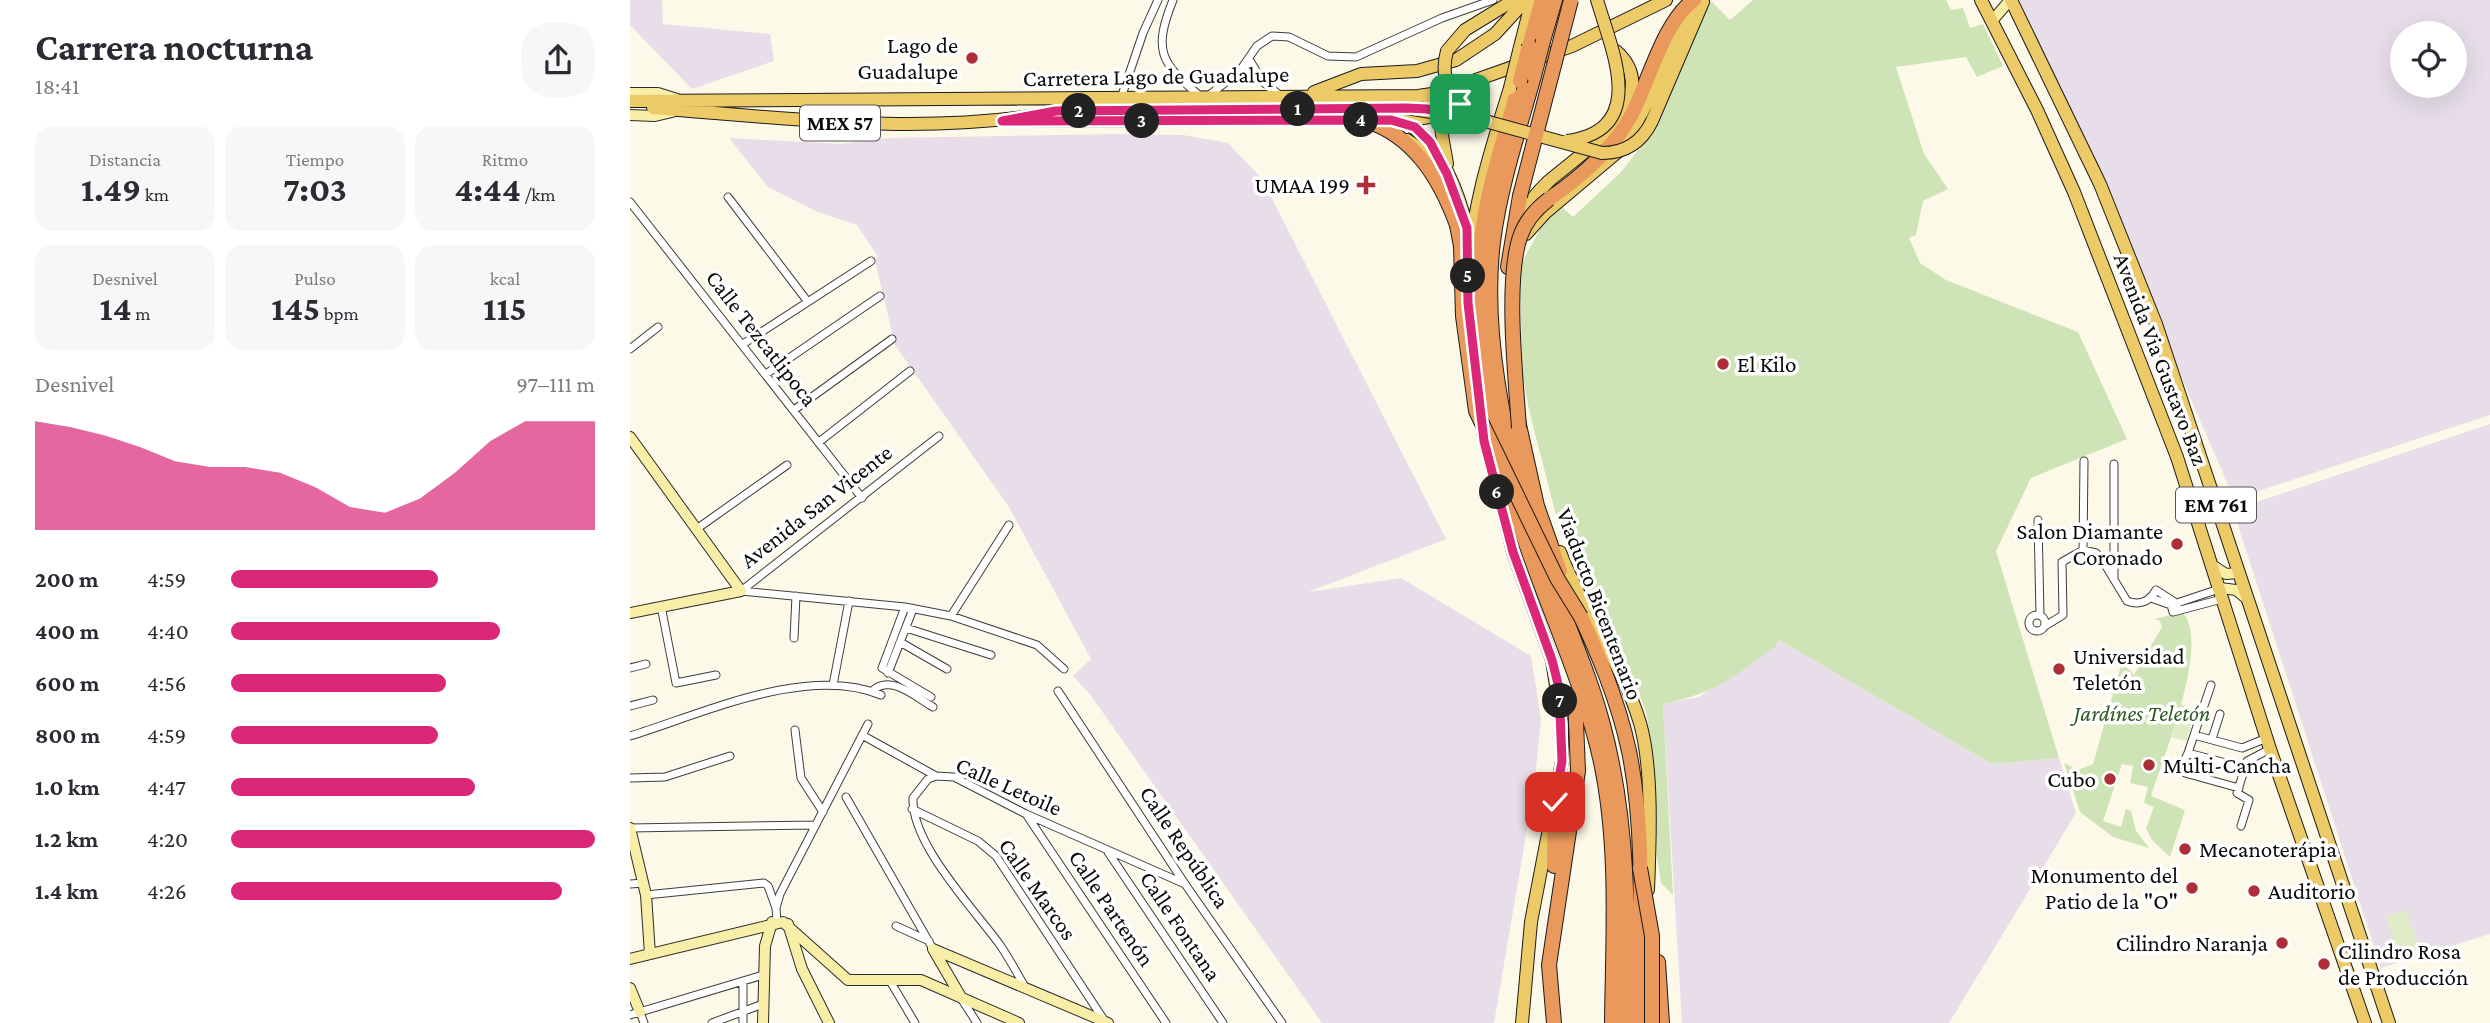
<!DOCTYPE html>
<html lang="es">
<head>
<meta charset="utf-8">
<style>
	body { margin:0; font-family:"Crimson Pro",serif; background:#f7f7f7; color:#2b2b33; height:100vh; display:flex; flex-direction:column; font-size:26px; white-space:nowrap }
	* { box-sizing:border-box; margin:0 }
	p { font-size:23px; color:#7c7c81 }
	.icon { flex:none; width:38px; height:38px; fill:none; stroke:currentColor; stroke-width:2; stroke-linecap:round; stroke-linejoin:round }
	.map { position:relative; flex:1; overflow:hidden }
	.side { display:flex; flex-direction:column; background:#fff; width:630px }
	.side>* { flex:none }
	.controls { position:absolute; left:1760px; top:21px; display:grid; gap:14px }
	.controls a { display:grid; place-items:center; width:77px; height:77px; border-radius:50%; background:#fff; box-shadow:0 7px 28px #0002; font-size:35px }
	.pin { position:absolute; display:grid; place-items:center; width:60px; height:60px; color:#fff; margin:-30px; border-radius:14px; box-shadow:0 4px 10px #0006 }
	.km { position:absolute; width:35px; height:35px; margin:-18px; border-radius:50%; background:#222; color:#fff; font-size:19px; line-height:35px; text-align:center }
	.round { display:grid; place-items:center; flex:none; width:74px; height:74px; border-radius:28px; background:#f7f7f7 }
	.headline { display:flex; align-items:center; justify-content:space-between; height:119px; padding:0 35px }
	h1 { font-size:38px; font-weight:700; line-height:52px }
	.stats { display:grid; grid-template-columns:repeat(3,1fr); gap:10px; height:119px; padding:7px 35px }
	.stats div { display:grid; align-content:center; border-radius:18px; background:#f7f7f7; text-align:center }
	.stats b { font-size:35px; font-weight:700 }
	.stats small { font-size:19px; font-weight:400 }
	.stats p { font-size:19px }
	.chart { height:196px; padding:14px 35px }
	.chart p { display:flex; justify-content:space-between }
	.chart svg { width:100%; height:126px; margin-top:7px; fill:#db2777; opacity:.7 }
	ul { padding:0 35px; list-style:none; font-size:23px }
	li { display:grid; grid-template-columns:112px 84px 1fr; align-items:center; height:52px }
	li i { height:18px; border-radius:9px; background:#db2777 }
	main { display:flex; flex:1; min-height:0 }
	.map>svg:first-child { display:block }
	.industrial { fill:#e7dee9; fill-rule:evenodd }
	.green { fill:#cfe4b6 }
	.pitch { fill:#e0ecc7 }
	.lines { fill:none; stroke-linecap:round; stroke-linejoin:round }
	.street-casing { stroke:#3d3d3d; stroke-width:9 }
	.secondary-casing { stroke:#2c2c2c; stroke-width:12 }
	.primary-casing { stroke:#1b1b1b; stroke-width:14 }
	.highway-casing { stroke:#1b1b1b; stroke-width:16 }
	.street { stroke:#fff; stroke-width:7 }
	.secondary { stroke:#f8eea8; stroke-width:10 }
	.primary { stroke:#edca68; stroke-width:12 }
	.highway { stroke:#e9995b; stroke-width:14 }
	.primary-bridge-casing { stroke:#1b1b1b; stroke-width:14; stroke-linecap:butt }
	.highway-bridge-casing { stroke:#1b1b1b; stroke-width:16; stroke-linecap:butt }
	.primary-bridge { stroke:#edca68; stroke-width:12 }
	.highway-bridge { stroke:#e9995b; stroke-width:14 }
	.route-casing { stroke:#fff; stroke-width:14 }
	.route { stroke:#db2777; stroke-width:9 }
	.poi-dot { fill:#ad2e37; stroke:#fff; stroke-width:2.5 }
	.labels { text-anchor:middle; stroke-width:7; stroke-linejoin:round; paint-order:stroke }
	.shield { fill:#fff; stroke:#545454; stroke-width:2 }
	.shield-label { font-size:21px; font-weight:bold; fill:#0a0a0a }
	.poi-label { font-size:23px; fill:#0a0a0a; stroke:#fff; text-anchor:end }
	.street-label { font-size:23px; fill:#0a0a0a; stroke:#fff }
	.park-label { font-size:23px; font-style:italic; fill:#2e5b21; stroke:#fff }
</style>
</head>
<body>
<main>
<section class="side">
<div class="headline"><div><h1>Carrera nocturna</h1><p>18:41</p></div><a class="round"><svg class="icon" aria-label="share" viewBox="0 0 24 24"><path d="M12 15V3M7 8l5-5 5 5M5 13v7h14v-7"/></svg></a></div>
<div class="stats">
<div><p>Distancia</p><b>1.49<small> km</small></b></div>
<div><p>Tiempo</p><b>7:03</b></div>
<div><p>Ritmo</p><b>4:44<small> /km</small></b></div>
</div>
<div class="stats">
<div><p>Desnivel</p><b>14<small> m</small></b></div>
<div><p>Pulso</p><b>145<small> bpm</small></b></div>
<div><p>kcal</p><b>115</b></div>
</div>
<div class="chart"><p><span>Desnivel</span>97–111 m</p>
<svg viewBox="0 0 160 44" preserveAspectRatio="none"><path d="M0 44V6L10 8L20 11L30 15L40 20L50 22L60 22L70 24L80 29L90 36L100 38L110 33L120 24L130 13L140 6L150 6L160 6V44z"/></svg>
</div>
<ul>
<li><b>200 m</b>4:59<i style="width:57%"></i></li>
<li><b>400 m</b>4:40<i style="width:74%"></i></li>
<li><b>600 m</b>4:56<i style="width:59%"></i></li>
<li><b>800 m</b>4:59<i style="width:57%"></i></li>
<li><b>1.0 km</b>4:47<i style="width:67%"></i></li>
<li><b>1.2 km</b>4:20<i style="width:100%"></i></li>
<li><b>1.4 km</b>4:26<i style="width:91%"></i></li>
</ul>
</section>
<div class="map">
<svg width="1860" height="1023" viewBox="0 0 1860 1023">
	<rect width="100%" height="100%" fill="#fdf9e8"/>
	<path class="industrial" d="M0,0H32L33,24L140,34L144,61L62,89L0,25Z
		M1389,0H1860V415L1604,499ZM1773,33H1825V86H1773Z
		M482,134L553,135L598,143L632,179L816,539L678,592L771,578L901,656L911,719L904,788L864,1023H692L459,693L443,676L461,659L379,507L265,345L245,261L248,257L227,225L188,212L138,187L99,138L211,144L258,138Z
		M1860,424V934L1751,968L1603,510Z
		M1149,640L1362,764L1429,758L1446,813L1319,1023H1052L1033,704L1069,697Z"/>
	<path class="green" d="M1123,0H1316L1321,10L1333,8L1340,28L1353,24L1373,66L1347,77L1336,57L1266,67L1294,154L1318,189L1293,201L1286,235L1279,238L1290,263L1316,280L1448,332L1497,439L1401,478L1366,551L1429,758L1362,764L1149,640L1145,647C1102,678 1086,693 1033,704L1043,895L1031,883L1027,857L1022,749L1016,712L1005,682L941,558L929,527L899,410L892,372L890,266L915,220L931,206L943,217L991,172L1017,139L1081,1L1100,20Z
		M1552,612C1582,641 1532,760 1521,796L1555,810L1540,857L1522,840L1516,828L1524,807L1514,803L1518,787L1500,783L1503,766L1492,764L1473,821L1491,827L1496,809L1501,811L1506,831L1519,848L1483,837L1450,812L1434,763L1448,770L1463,764L1492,662L1504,675L1532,627L1530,621L1525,619Z"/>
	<path class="pitch" d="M1551,704L1566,709L1556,741L1541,737Z
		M1776,910L1790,950L1769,957L1756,916Z"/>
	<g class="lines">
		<defs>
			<path id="street" d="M543,0C523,50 530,63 570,96
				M619,59L633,82L651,96
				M578,96L609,72L627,46L642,36L659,37L698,56L726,57L812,18L863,0
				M491,98L513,33L528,0
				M98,197L178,302
				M0,202L232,498
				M113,344L241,261
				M0,349L28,327
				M136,374L250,296
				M164,410L262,339
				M189,442L280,371
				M1484,464V579
				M1408,520L1410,615
				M68,528L157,465
				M1453,550L1454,461
				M111,591L275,607L321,616L407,645L434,669
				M111,591L309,436
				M1521,598L1541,605L1543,612L1592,599
				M1544,604L1589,589
				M31,606L46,683L86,675
				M275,607L252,668L301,697
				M1399 623a8 8 0 1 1 16 0a8 8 0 1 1-16 0Z
				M321,616L379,525
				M1415,626L1433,615L1432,562L1453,550L1466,553L1471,558L1497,601C1510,606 1520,601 1526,590L1546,603L1548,610
				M276,628L361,655
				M164,638L166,596
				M270,642L317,669
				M0,668L16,664
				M258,673L283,609
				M203,685L219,601
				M1581,685L1564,735L1612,748L1637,738
				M242,691C261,674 284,696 303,707
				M428,691L555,884L652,1023
				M0,706L23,700
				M165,730L171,778L193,812
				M232,735L306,776
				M0,736C72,714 177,664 251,695
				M1582,739L1590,714
				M1558,753L1564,735
				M0,778L35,777L100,756
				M1609,788L1555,773L1552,766L1558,753L1615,768
				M216,797L303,949
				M282,809L348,841L366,856L474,1020
				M396,814L536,1023
				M1611,826L1619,800L1607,793L1617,761L1640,749
				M0,828L186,825
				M478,852L593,1023
				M0,884L14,883
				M16,895L134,883L138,886L146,908
				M147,921L146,908L150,894L238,724
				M266,926L299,941
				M113,981V1023
				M260,981L285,1023
				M395,987C387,973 379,958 370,945C344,909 281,844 283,798L298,779L306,776L324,777L396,814L555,884
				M331,998L347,1023
				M10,1012L14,1023
				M0,1015L133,975
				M82,1023L133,1004"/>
			<path id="secondary" d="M1362,21L1380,0
				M0,93H28L47,99
				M0,115L25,116L42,112
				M0,437L111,591L0,613
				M1582,565L1596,574L1608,573
				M1590,588L1606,590L1618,600
				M0,828L16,895L20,954
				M158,924L172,969L199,1023
				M303,949L478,1023
				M303,949L331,997
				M0,959L153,922L218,980H291L389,1023
				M0,988L10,1012
				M133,1023L135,946L142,922"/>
			<path id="primary" d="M967,0L973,19
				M1351,0L1407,110L1444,192L1547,457L1640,749L1735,1023
				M1381,0L1470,184L1526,324L1759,1023
				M817,51L835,30L884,0
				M889,51L902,0
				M684,92L731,74L787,71L826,60L865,34L896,0
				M0,101L788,96L809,93L942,46L1036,0
				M23,108C156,118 293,136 426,112L777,108
				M404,121L793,118L799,117L805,108L802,99L793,95
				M770,121C809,133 831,199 839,236
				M1022,121L1073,2
				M777,140L798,154L806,168
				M817,164C813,135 801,108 828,87
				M888,219C897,205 906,193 919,181C949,155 1038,98 986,51
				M896,234L915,213L996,145L1066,3
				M838,282C840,214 860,152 880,88
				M853,432L883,552L922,660L932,725V761L901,922L892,1023
				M930,552C952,611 992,662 1010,723C1023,768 1020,842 1018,890"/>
			<path id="highway" d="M913,41L925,0
				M899,46L912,0
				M734,120C784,135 810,179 827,225
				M919,199C951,177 984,148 1002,114C1019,81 1034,21 1064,0
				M878,267L890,196
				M887,416L907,506L930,571
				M870,454C854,389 844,309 851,242C856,188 876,134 890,81
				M878,484C902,579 950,667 971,762C989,848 983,936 982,1023
				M894,502C872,423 853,324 863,242C870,186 889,130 904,76
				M913,561C933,614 957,667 972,721C999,819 999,922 995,1023
				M946,606C968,653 988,700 999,751C1017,840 1009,933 1008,1023
				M924,866L925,802
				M1028,962L1032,1023
				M924,1023L919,965L948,771L945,697"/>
		</defs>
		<use href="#street" class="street-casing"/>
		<use href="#secondary" class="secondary-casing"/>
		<use href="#primary" class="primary-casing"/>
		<use href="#highway" class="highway-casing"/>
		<use href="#street" class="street"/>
		<use href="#secondary" class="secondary"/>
		<use href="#primary" class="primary"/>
		<use href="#highway" class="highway"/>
		<defs>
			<path id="primary-bridge" d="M817,51C809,79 822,102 845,116
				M880,88L889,51
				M777,108L855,121L972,153C995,153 1012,142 1022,121
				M937,141C1011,131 988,66 973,19"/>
			<path id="highway-bridge" d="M904,76L913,41
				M890,81L899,46
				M890,196L941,0
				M827,225L831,246L833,316L846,411L927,578L951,617
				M889,428C886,380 875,281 890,237C895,222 906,209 919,199
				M1010,868L1022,936V1023"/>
		</defs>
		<use href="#primary-bridge" class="primary-bridge-casing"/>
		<use href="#highway-bridge" class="highway-bridge-casing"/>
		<use href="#primary-bridge" class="primary-bridge"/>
		<use href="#highway-bridge" class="highway-bridge"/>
	</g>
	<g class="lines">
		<defs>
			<path id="route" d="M830,104L855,121L797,109L777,108L426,111L372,121L761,120L785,127L800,142L817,174L837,228L838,303L854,441L883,552L922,660L929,688L932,761L925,802"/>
		</defs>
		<use href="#route" class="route-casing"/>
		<use href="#route" class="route"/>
	</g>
	<g class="poi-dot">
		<circle cx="342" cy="58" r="7"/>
		<path d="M732.5 174.5h7v7h7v7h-7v7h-7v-7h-7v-7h7z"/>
		<circle cx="1093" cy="364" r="7"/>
		<circle cx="1547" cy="544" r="7"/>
		<circle cx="1429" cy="669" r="7"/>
		<circle cx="1519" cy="765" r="7"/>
		<circle cx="1480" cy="779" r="7"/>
		<circle cx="1555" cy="849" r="7"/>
		<circle cx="1562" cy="888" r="7"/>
		<circle cx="1624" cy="891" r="7"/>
		<circle cx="1652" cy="943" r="7"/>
		<circle cx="1694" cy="964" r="7"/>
	</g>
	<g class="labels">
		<g class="shield">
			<rect x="170" y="105.5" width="80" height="35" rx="5"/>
			<rect x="1546" y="487.5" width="80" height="35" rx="5"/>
		</g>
		<g class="shield-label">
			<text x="210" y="130">MEX 57</text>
			<text x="1586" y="512">EM 761</text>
		</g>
		<g class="poi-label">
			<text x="328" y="53">Lago de<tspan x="328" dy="26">Guadalupe</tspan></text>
			<text x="720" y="193">UMAA 199</text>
			<text x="1107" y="372" text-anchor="start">El Kilo</text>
			<text x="1533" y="539">Salon Diamante<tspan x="1533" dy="26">Coronado</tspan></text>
			<text x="1443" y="664" text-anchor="start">Universidad<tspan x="1443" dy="26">Teletón</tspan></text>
			<text x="1533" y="773" text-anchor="start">Multi-Cancha</text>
			<text x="1466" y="787">Cubo</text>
			<text x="1569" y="857" text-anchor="start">Mecanoterápia</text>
			<text x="1548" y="883">Monumento del<tspan x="1548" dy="26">Patio de la "O"</tspan></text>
			<text x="1638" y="899" text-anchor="start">Auditorio</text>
			<text x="1638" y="951">Cilindro Naranja</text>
			<text x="1708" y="959" text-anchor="start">Cilindro Rosa<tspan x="1708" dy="26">de Producción</tspan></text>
		</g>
		<g class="street-label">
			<text transform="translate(526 76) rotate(-1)" y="8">Carretera Lago de Guadalupe</text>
			<text transform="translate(132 338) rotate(52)" y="8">Calle Tezcatlipoca</text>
			<text transform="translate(1531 359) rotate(69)" y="8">Avenida Via Gustavo Baz</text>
			<text transform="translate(186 506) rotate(-38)" y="8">Avenida San Vicente</text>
			<text transform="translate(970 604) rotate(69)" y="8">Viaducto Bicentenario</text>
			<text transform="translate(379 786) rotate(24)" y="8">Calle Letoile</text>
			<text transform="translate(555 847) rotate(56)" y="8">Calle República</text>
			<text transform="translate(408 889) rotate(55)" y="8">Calle Marcos</text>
			<text transform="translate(482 908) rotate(56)" y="8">Calle Partenón</text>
			<text transform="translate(551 926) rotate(56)" y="8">Calle Fontana</text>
		</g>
		<g class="park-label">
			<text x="1512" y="721">Jardínes Teletón</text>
		</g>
	</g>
</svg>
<div class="controls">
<a><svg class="icon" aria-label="locate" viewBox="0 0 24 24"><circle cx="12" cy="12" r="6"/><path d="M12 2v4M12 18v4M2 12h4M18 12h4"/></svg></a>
</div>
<div class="pin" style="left:830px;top:104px;background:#1e9e55"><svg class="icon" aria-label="arrive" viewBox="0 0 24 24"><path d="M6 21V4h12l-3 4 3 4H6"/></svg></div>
<div class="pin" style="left:925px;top:802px;background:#d93025"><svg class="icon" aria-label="check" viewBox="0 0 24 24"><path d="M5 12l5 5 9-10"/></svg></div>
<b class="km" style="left:668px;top:109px">1</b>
<b class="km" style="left:449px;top:111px">2</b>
<b class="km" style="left:512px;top:121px">3</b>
<b class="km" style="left:731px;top:120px">4</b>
<b class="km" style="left:838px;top:276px">5</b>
<b class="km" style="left:867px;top:492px">6</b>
<b class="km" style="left:930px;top:701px">7</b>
</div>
</main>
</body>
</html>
